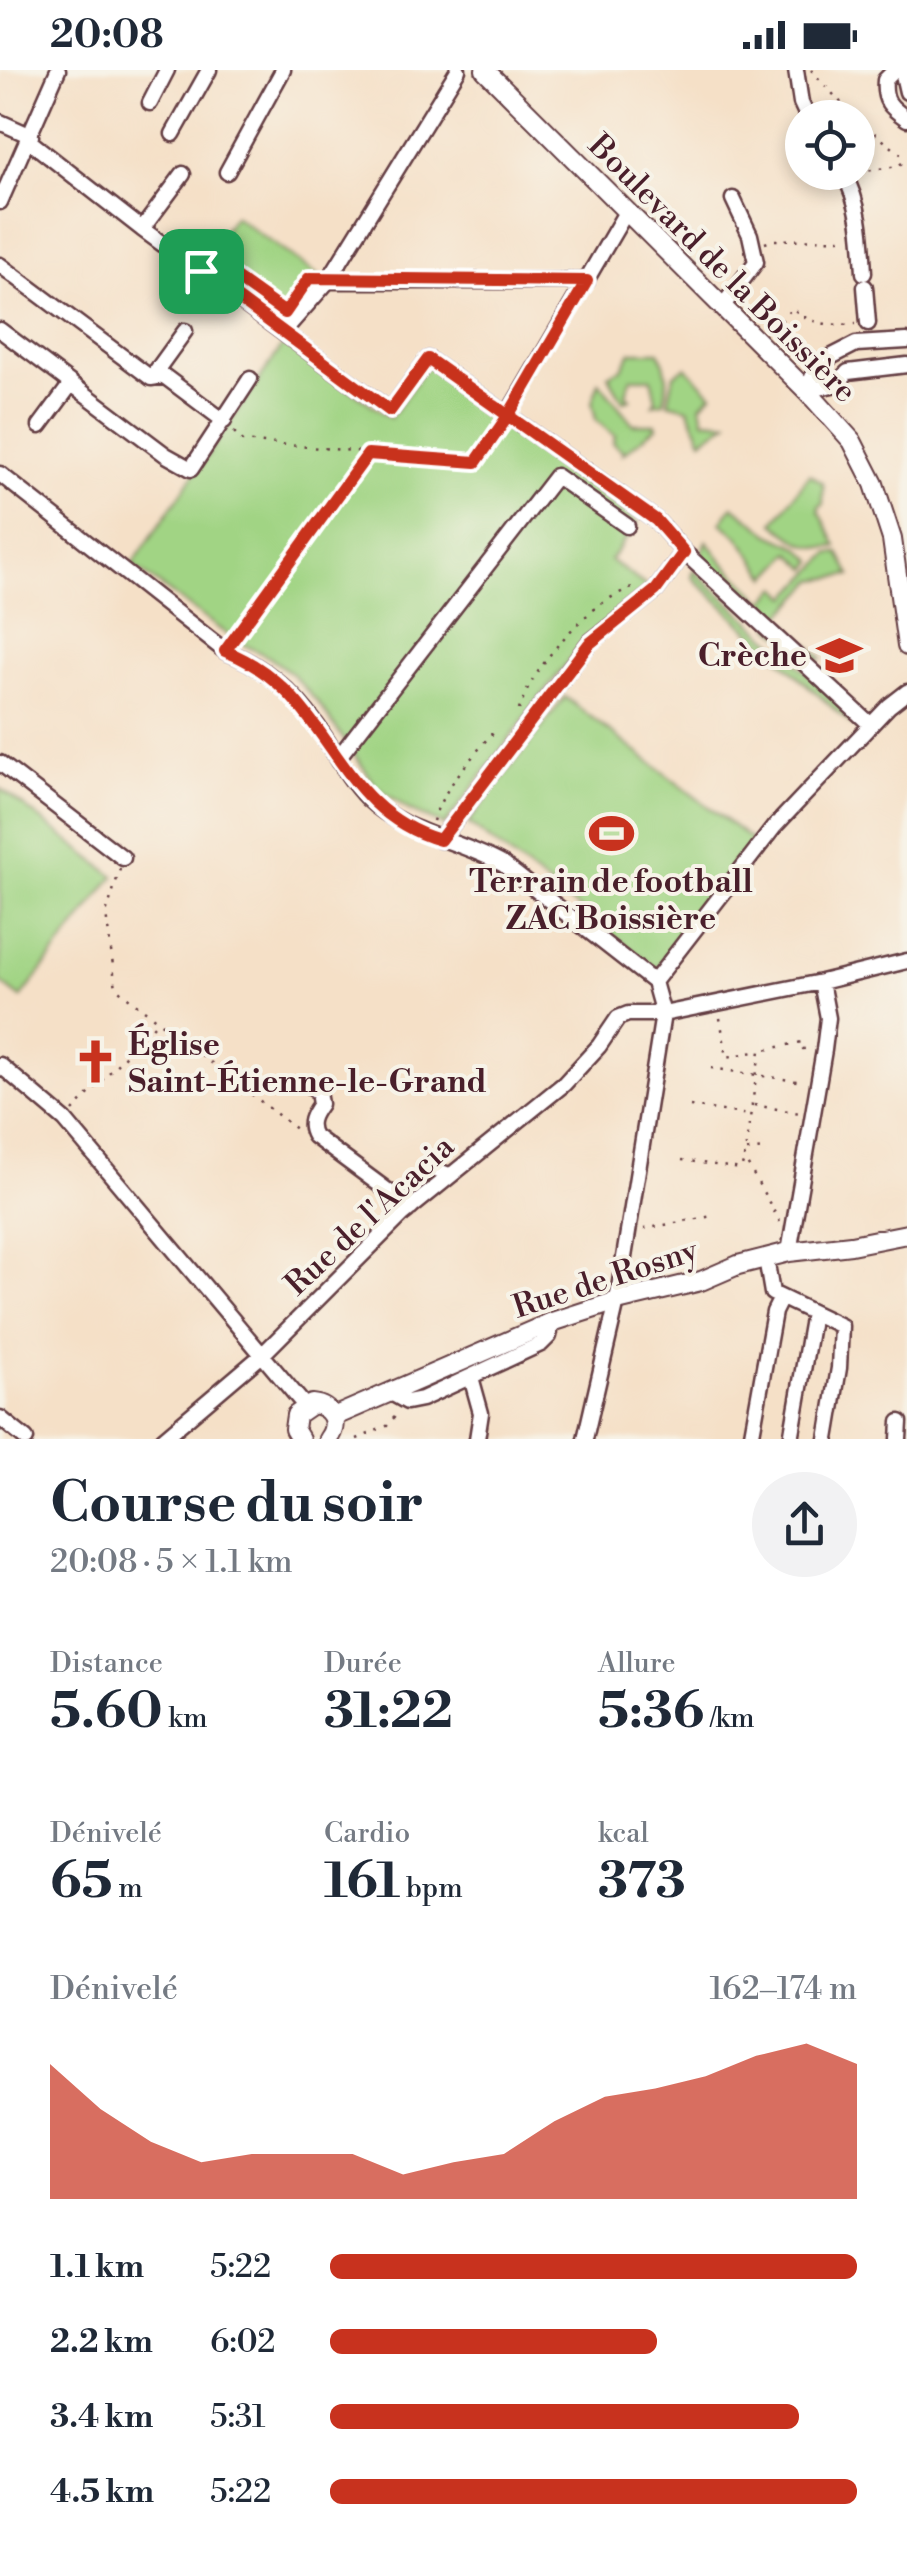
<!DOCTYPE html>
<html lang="fr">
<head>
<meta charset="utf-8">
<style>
	body { margin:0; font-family:"Libre Bodoni",serif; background:#f2f2f3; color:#1f2937; height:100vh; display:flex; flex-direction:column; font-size:38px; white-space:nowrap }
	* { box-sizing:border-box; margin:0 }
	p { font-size:32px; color:#747a83 }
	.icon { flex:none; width:55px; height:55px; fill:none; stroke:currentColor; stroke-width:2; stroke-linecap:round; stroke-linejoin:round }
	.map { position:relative; height:1369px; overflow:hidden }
	.sheet { display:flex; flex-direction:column; background:#fff; flex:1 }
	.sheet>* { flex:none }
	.buttons { position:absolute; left:785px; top:30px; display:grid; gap:20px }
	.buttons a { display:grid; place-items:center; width:90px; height:90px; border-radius:50%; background:#fff; box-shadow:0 5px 15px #0003; font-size:50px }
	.pin { position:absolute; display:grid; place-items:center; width:85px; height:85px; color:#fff; margin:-42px; border-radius:20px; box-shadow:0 5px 15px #0006 }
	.round { display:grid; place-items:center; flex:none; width:105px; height:105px; border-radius:52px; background:#f2f2f3 }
	.overview { display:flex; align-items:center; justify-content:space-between; height:170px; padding:0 50px }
	h1 { font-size:55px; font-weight:700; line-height:75px }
	.metrics { display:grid; grid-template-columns:repeat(3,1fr); gap:15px; height:170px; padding:10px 50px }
	.metrics div { display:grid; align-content:center }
	.metrics b { font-size:50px; font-weight:700 }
	.metrics small { font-size:28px; font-weight:400 }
	.metrics p { font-size:28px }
	.chart { height:280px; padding:20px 50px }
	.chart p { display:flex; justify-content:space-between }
	.chart svg { width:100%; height:180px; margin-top:10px; fill:#c8321e; opacity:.7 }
	ul { padding:0 50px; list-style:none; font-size:32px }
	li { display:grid; grid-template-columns:160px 120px 1fr; align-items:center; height:75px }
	li i { height:25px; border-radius:12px; background:#c8321e }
	.status { display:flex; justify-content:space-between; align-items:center; height:70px; padding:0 50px; background:#fff; direction:ltr }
	.status svg { height:28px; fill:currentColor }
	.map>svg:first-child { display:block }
	.green { fill:#a1d484; stroke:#767a58; stroke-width:2.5 }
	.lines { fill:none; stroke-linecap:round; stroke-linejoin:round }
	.minor-casing { stroke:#643c42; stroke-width:19 }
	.major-casing { stroke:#643c42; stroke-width:22 }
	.path { stroke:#643c42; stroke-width:2.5; stroke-dasharray:2.5 8; stroke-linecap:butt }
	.minor { stroke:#fff; stroke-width:14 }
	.major { stroke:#fff; stroke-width:18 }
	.route-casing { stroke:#fff; stroke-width:20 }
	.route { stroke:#c8321e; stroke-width:12 }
	.labels { text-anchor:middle; stroke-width:8; stroke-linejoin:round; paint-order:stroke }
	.street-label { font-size:32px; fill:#4a1f2b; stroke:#f7f3e8 }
	.poi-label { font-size:32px; font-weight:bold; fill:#4a1f2b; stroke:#f7f3e8; text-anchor:end }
</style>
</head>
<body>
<div class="status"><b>20:08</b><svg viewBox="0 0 49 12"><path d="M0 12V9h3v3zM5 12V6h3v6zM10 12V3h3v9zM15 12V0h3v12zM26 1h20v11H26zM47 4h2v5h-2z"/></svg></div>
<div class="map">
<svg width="907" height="1369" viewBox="0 0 907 1369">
	<rect width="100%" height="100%" fill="#f7f3e8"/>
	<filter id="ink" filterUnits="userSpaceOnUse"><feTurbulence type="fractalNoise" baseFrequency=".01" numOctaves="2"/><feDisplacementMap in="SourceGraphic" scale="20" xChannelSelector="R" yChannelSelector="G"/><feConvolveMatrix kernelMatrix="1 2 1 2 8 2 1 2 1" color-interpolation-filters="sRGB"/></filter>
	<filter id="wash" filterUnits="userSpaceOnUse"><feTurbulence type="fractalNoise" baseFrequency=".0048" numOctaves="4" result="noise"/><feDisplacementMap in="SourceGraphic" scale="40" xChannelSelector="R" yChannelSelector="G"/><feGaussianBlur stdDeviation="2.25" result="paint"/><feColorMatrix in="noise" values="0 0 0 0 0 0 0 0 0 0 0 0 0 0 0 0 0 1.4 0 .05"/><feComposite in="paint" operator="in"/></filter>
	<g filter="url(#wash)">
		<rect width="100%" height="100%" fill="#f5e0c7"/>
		<path class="green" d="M234,146L319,206L287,250L202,190Z
			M285,272L390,348L428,294L638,452L610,490L650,519L584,570L444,756L409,740L377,717L319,634L291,603L269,587L236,571L132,495Z
			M631,282H659C668,299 669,314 664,332L653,334L656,330L651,308H631L626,324L630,329L623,331L608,305L622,298Z
			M686,297L712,324L701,335L704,350L728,352L702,370L688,338L668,333L674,304Z
			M599,312L633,354H656L657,357L622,384L623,381L613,373L615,366L596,350L592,332Z
			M810,404L823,413V435L819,436V441L837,476C809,482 796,470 774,453Z
			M733,436L770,464L799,477L814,491L808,499L791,483L768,507L737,465L721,453Z
			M707,471L724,493L764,532L778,517L788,527L830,483H839L851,505L815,510L780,547L822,588L811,594L771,556L779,546L764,532L756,541L700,487Z
			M694,500L850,642L851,654C796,606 745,556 692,507Z
			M565,627L754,772L657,899L468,753Z
			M0,718L114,806L21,928L0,912Z"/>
	</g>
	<g filter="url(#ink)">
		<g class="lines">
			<defs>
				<path id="minor" d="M796,0L801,33L808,48
					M895,0L885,10C883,31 890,37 907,49
					M907,0L904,9L907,22
					M150,33L167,0
					M0,52L31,66
					M173,64L209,0
					M28,70L142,159L390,341L428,289L656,450L684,482L871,655
					M227,102L283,0
					M843,102C861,136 862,166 864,203
					M0,132L58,0
					M142,159L183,104
					M0,195L151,308L164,306L224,351
					M328,211H587
					M865,217L868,253
					M722,237L756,192L750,165L733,129
					M0,260L166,385L191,399L250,309
					M283,262L328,211L458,0
					M151,308L185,261
					M807,321L817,294L856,274L907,271
					M807,321L836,314L848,302L907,295
					M507,346L626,142
					M40,356L71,314
					M0,404L225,581C270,598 302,630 327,671C339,690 351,712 367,728C406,765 459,769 504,795L654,912L663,944L617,1231L585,1369
					M338,688L556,406L627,456
					M0,693L123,788
					M440,770L589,573L656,520L684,482
					M654,912L774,757L889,636L907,622
					M0,995L65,1050L305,1336
					M311,1017L318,1022L320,1034C312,1045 307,1054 314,1066L411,1138
					M411,1115L431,1098L449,1105
					M789,1182L824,980L828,948L821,912
					M766,1188L772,1223L841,1256L839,1298L827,1369
					M471,1307L481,1343L477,1369
					M389,1322L407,1332L422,1329L541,1274L549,1266L552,1252
					M0,1348L26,1369
					M163,1369L262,1285L403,1144L564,1014L599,976L618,948L628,944H663L821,912L907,891
					M751,1369L774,1242L781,1228
					M791,1369L813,1243
					M899,1369L900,1352"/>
				<path id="major" d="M485,0L807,321L852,371L874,414L892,469L907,576
					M333,1347L552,1252L617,1231L701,1211L738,1195L789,1182L851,1175L907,1164
					M300,1369L294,1359L296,1345L312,1334C332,1336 340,1353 328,1369"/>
			</defs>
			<use href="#minor" class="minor-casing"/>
			<use href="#major" class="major-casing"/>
			<path class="path" d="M811,0L855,48
				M858,50L907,89
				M859,102L898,96L907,89
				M765,173L774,170L846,169
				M208,193L211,190L282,241
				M781,251L792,238C812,255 830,256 856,254
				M234,362L243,371L476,392L498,359
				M232,571L368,385
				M519,640C532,597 593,525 637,517
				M433,751C443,718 470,691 491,664L497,668
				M120,799L106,844L116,918L297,1060
				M720,948L727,987L760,981
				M711,998L803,1012
				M754,1035L800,1043
				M690,1036L749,1045
				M73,1041L157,952
				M747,1081L764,1079
				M682,1090L741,1099L744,1090
				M780,1152L744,1088L760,981L802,972L803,979L809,978
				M644,1159L712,1146
				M357,1369L387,1356L397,1344"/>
			<use href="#minor" class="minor"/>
			<use href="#major" class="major"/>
		</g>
	</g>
	<g class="lines" filter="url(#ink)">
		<defs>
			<path id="route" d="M201,201L390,341L428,289L656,450L684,482L656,520L589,574L440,770C331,739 332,622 225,581L368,384L476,392L508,346L587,211L309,208L285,243L211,190L201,201"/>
		</defs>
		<use href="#route" class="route-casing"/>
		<use href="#route" class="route"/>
	</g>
	<defs>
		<symbol id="school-bare" viewBox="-9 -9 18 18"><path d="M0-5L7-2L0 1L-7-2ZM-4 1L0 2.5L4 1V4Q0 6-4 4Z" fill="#c8321e" stroke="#f7f3e8" stroke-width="2.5" paint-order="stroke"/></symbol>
		<symbol id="stadium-bare" viewBox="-9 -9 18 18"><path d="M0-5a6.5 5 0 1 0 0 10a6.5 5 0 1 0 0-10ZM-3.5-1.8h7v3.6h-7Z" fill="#c8321e" stroke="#f7f3e8" stroke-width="2.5" paint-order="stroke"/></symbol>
		<symbol id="church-bare" viewBox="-9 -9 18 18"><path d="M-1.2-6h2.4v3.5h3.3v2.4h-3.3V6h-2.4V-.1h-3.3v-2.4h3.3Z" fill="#c8321e" stroke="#f7f3e8" stroke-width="2.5" paint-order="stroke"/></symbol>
	</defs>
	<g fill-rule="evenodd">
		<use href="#school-bare" x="808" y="554" width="63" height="63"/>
		<use href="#stadium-bare" x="580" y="732" width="63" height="63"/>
		<use href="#church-bare" x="64" y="960" width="63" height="63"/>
	</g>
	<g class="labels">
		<g class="street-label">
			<text transform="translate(723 198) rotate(45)" y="11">Boulevard de la Boissière</text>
			<text transform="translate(369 1145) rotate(-43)" y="11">Rue de l'Acacia</text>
			<text transform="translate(605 1208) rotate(-18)" y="11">Rue de Rosny</text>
		</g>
		<g class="poi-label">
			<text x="807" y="596">Crèche</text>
			<text x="611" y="822" text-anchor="middle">Terrain de football<tspan x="611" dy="37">ZAC Boissière</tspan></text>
			<text x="128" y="985" text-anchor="start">Église<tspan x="128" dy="37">Saint-Étienne-le-Grand</tspan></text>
		</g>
	</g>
</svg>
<div class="buttons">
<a><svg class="icon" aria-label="locate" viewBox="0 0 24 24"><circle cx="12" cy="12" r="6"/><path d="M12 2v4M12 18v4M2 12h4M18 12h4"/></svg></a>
</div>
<div class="pin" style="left:201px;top:201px;background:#1e9e55"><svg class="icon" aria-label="arrive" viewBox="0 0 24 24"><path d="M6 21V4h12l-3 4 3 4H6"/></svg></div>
</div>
<section class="sheet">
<div class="overview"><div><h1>Course du soir</h1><p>20:08 · 5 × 1.1 km</p></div><a class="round"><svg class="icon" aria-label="share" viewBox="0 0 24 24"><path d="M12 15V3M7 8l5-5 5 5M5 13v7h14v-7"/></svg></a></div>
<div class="metrics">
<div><p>Distance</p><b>5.60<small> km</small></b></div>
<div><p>Durée</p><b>31:22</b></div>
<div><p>Allure</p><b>5:36<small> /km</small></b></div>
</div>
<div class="metrics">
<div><p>Dénivelé</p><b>65<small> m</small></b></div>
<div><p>Cardio</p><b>161<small> bpm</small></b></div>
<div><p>kcal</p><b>373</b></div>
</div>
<div class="chart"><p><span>Dénivelé</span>162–174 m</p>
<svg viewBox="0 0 160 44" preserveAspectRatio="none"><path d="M0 44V11L10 22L20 30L30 35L40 33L50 33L60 33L70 38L80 35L90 33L100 25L110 19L120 17L130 14L140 9L150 6L160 11V44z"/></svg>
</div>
<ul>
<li><b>1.1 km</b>5:22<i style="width:100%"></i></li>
<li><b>2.2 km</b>6:02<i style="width:62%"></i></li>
<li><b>3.4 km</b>5:31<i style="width:89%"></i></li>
<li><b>4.5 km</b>5:22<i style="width:100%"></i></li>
</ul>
</section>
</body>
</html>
